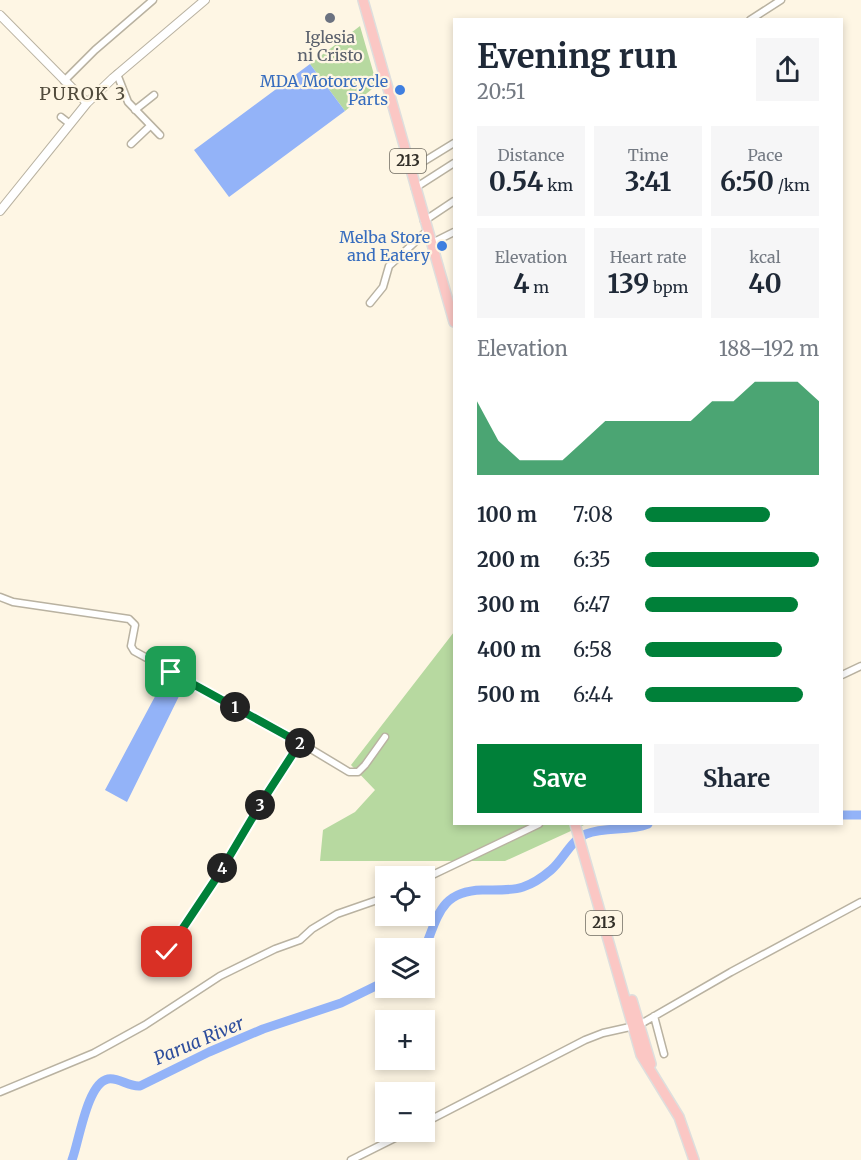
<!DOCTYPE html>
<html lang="en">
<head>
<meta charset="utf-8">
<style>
	body { margin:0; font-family:Merriweather,serif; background:#f6f6f7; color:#1f2937; height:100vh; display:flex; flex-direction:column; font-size:22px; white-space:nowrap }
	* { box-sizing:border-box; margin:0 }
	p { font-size:20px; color:#747a83 }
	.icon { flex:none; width:33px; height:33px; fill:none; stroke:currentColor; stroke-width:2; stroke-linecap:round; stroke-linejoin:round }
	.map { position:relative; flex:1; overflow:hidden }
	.drawer { position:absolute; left:453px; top:18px; width:390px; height:807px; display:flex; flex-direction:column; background:#fff; border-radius:0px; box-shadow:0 3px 9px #0003 }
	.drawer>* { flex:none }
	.fabs { position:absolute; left:375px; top:866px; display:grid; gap:12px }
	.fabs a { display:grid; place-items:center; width:60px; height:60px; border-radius:0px; background:#fff; box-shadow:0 3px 9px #0003; font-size:30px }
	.pin { position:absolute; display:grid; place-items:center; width:51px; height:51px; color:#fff; margin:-26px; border-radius:12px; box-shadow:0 3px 9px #0006 }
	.km { position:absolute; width:30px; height:30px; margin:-15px; border-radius:50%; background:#222; color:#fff; font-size:16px; line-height:30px; text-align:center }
	.round { display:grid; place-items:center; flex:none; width:63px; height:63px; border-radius:0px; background:#f6f6f7 }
	.headline { display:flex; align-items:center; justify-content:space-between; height:102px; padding:0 24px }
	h1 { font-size:33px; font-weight:700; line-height:45px }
	.figures { display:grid; grid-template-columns:repeat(3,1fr); gap:9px; height:102px; padding:6px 24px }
	.figures div { display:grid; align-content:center; border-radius:0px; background:#f6f6f7; text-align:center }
	.figures b { font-size:26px; font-weight:700 }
	.figures small { font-size:16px; font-weight:400 }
	.figures p { font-size:16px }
	.chart { height:168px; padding:12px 24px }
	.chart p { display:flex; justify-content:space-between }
	.chart svg { width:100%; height:108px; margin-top:6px; fill:#008039; opacity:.7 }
	.cta { display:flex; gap:12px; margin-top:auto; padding:12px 24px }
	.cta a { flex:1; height:69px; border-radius:0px; background:#008039; color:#fff; font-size:24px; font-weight:700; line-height:69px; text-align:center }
	.cta a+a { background:#f6f6f7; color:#1f2937 }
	ul { padding:0 24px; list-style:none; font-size:20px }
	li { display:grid; grid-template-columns:96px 72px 1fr; align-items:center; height:45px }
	li i { height:15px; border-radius:8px; background:#008039 }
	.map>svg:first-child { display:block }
	.green { fill:#b7d9a0 }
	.water { fill:#93b3f8 }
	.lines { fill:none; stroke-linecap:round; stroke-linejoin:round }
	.river { stroke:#93b3f8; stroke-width:9 }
	.minor-casing { stroke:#b9b2a1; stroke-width:9 }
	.tertiary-casing { stroke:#b9b2a1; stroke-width:10 }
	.primary-casing { stroke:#dededd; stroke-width:12 }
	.minor { stroke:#fff; stroke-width:6 }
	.tertiary { stroke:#fff; stroke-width:8 }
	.primary { stroke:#fbc7c4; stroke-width:9 }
	.route-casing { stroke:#fff; stroke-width:12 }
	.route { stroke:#008039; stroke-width:8 }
	.worship-dot { fill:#6b7280; stroke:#fef6e4; stroke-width:2 }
	.shop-dot { fill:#3f7fe0; stroke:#fef6e4; stroke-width:2 }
	.labels { text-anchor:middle; stroke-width:4.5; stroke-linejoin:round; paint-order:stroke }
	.shield { fill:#fef6e4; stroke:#6f6b60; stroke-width:1.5 }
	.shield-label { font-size:15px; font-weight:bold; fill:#322f28 }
	.worship-label { font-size:16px; fill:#5b616d; stroke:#fef6e4 }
	.shop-label { font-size:16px; fill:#366cbe; stroke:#fef6e4; text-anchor:end }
	.neighbourhood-label { font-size:18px; letter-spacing:1.5px; fill:#514b3c; stroke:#fef6e4 }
	.water-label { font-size:18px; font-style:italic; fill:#2d4d9c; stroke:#fef6e4 }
</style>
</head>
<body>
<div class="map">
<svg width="861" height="1160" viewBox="0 0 861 1160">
	<rect width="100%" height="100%" fill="#fef6e4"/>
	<path class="green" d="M360,26L377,85L345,111L310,64Z
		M454,632V824H583L584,825L505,861H320L323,830L355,812L375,790L351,765Z"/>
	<path class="water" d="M310,64L345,111L229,197L194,150Z
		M167,674L185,684L127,802L105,790Z"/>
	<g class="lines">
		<path class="river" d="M842,815H861
			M424,950C438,917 440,891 482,890C495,890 511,891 523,887C532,884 544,876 551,870C563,860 571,840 586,834C606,826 628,832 648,824
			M72,1160C79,1142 87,1083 108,1079C119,1077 128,1087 140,1086L209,1052L263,1029L341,1003L386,981"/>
		<defs>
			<path id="minor" d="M750,20L781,0
				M117,74L128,102L160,135
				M64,81L95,50L153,0
				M135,110L154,95
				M61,117L70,124
				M131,144L150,126
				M410,170L454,143
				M415,188L454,163
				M424,221L454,201
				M432,243L454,232
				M370,303L383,287L389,266L428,230
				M0,597L13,602L129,619L135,625L131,646L134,651L286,734L349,772H358L365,765L385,737
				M842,675L861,666
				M424,879L539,824
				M170,956L167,951L219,874L263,800L300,743
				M654,1016L664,1054
				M0,1092L94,1053L145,1025L220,976L275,949L300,940L312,929L337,914L386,897
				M424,1123L585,1040L603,1033L639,1025L731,972L861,902
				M351,1160L409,1131"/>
			<path id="tertiary" d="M0,15L87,103
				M0,211L87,103L113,78L205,0"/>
			<path id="primary" d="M363,0L454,322
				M575,824L641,1055L679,1117L694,1160
				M632,1000L651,1064"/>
		</defs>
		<use href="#minor" class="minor-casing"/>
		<use href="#tertiary" class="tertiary-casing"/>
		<use href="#primary" class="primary-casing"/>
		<use href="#minor" class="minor"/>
		<use href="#tertiary" class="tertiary"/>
		<use href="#primary" class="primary"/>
	</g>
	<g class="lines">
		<defs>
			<path id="route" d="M167,952L219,874L263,800L300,743L171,672"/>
		</defs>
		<use href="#route" class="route-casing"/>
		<use href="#route" class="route"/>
	</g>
	<circle class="worship-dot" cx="330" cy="18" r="6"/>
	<g class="shop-dot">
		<circle cx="400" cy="90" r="6"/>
		<circle cx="442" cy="246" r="6"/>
	</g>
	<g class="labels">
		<g class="shield">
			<rect x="390" y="149" width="36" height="24" rx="4.5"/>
			<rect x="586" y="911" width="36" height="24" rx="4.5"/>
		</g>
		<g class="shield-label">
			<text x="408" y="166">213</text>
			<text x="604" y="928">213</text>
		</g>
		<g class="worship-label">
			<text x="330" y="43">Iglesia<tspan x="330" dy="18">ni Cristo</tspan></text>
		</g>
		<g class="shop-label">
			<text x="388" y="87">MDA Motorcycle<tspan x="388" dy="18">Parts</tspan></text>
			<text x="430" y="243">Melba Store<tspan x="430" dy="18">and Eatery</tspan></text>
		</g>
		<g class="neighbourhood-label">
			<text x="83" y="100">PUROK 3</text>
		</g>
		<g class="water-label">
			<text transform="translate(199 1041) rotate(-23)" y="6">Parua River</text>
		</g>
	</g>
</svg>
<div class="fabs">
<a><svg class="icon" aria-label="locate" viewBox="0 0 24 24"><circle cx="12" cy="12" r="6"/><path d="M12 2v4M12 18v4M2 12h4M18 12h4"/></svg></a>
<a><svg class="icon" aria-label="layers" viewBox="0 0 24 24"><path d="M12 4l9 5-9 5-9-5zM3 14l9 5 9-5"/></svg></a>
<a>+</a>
<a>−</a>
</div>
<div class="pin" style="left:171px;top:672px;background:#1e9e55"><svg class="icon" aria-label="arrive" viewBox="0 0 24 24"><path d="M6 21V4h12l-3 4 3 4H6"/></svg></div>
<div class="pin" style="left:167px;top:952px;background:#d93025"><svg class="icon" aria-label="check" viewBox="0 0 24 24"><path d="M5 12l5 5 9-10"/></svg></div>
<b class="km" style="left:235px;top:707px">1</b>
<b class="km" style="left:300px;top:743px">2</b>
<b class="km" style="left:260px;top:805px">3</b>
<b class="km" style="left:222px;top:868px">4</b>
<section class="drawer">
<div class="headline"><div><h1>Evening run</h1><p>20:51</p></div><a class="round"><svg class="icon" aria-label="share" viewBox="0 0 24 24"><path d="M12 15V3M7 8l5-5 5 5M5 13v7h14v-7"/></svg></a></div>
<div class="figures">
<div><p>Distance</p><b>0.54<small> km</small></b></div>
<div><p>Time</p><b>3:41</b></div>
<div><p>Pace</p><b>6:50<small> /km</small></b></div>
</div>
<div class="figures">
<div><p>Elevation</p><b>4<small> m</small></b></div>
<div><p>Heart rate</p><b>139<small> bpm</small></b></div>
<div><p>kcal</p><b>40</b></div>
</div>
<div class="chart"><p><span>Elevation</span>188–192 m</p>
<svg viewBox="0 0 160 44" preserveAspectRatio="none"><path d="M0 44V14L10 30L20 38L30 38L40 38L50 30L60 22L70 22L80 22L90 22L100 22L110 14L120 14L130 6L140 6L150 6L160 14V44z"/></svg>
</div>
<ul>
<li><b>100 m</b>7:08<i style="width:72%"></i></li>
<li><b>200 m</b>6:35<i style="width:100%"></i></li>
<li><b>300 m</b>6:47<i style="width:88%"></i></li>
<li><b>400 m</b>6:58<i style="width:79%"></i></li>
<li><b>500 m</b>6:44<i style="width:91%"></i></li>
</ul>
<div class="cta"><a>Save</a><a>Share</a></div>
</section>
</div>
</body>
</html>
